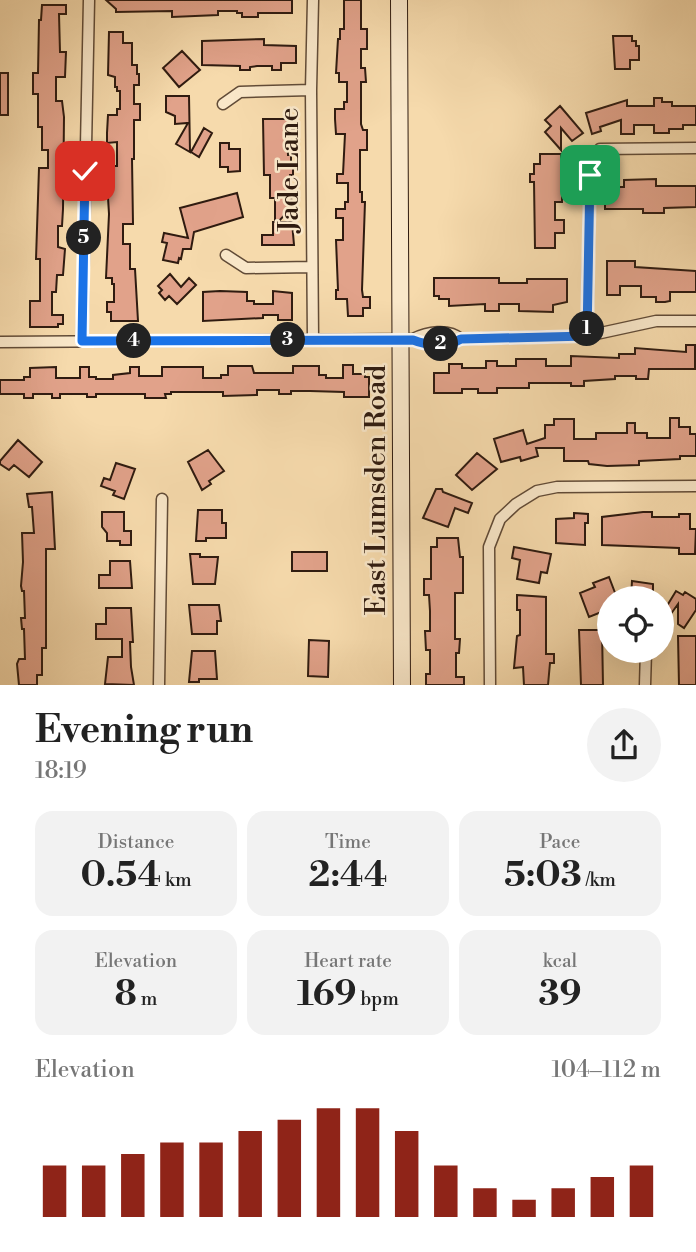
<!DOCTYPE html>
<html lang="en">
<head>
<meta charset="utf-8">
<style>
	body { margin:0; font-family:"Libre Bodoni",serif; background:#f2f2f2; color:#222; height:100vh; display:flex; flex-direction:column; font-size:26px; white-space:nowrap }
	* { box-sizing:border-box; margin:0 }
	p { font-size:23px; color:#767676 }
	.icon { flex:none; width:38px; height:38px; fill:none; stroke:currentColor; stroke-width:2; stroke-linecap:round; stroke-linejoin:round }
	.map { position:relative; height:685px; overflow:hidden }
	.panel { display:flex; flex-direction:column; background:#fff; flex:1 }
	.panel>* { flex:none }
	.controls { position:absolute; left:597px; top:586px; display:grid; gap:14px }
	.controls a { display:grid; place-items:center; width:77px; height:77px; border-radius:50%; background:#fff; box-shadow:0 7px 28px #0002; font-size:35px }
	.pin { position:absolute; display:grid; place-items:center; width:60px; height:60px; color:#fff; margin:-30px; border-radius:14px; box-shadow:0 4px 10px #0006 }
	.km { position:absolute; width:35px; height:35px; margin:-18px; border-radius:50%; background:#222; color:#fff; font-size:19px; line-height:35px; text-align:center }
	.round { display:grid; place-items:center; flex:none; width:74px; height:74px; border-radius:37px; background:#f2f2f2 }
	.headline { display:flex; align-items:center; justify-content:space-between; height:119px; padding:0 35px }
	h1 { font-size:38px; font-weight:700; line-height:52px }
	.stats { display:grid; grid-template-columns:repeat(3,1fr); gap:10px; height:119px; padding:7px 35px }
	.stats div { display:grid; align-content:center; border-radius:18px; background:#f2f2f2; text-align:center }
	.stats b { font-size:35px; font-weight:700 }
	.stats small { font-size:19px; font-weight:400 }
	.stats p { font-size:19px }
	.chart { height:196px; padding:14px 35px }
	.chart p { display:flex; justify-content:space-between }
	.chart svg { width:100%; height:126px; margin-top:7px; stroke:#8f2418; stroke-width:6 }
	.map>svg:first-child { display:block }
	.building { fill:#e1a28a; stroke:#2f1b10; stroke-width:2 }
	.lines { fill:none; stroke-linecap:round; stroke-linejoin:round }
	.street-casing { stroke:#614b37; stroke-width:13 }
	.secondary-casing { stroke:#2f1b10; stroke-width:18 }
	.street { stroke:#f9e7c9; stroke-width:10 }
	.secondary { stroke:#f9e7c9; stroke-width:16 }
	.route-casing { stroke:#fff; stroke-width:14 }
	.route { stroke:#1a73e8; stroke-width:9 }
	.labels { text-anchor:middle; stroke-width:5; stroke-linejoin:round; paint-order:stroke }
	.street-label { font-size:28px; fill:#2f1b10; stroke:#f9e7c9 }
</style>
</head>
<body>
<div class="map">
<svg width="696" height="685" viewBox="0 0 696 685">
	<rect width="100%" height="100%" fill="#f6daac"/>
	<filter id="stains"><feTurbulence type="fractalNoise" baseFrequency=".00286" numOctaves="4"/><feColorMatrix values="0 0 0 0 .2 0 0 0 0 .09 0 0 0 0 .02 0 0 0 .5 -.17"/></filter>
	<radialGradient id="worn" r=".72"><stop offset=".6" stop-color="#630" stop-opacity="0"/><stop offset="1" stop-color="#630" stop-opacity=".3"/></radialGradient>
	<path class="building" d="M106,0H292V13H258V17H242V13H237V11H218V15L172,17V11L116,12V9Z
		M344,0H361V29H367V49H361V68H365L366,82H361V124L363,130H367V150H360V192H362V202H365L362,290L363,297H370V308H363V316H348L347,299H336V290H338L336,240H343V218H336V209H345V202H348V183H337V174H343L345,134H336L335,119V109H344V102H347V82H339V73H336L338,39H340V29H344Z
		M42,5H66V14H59L60,52H66L65,77H56V101H62L64,117L63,209L62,226H58V247L65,249L63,275H57L56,292H52V315H63V324H58V327H30V301H40V259H36L39,168H48V150H42V127H38V94H33V73H38L39,20H41Z
		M109,32H123V43H132V65H137V74H139V85H134V104H140V120H134V159H132L133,224H123V244H130V269H135L138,321H111V312H107V302H114V284H112V278H106L109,214L107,181L108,166H117V142L107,143V133L108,115H117V109H120V91H117V87H115V77L108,75Z
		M613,36H632V41H636V46H639V60H630V69H615Z
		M264,39V45L296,46V63H281V70H272V66H257L250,67V70H240V66L202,65V41Z
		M182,51L200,70L179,87L163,68Z
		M0,73H8V115H0Z
		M166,96H189L190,152L176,144L188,123L175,124V116L166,112Z
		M654,98H662V102H672V106H696V125H683V129H669V133H654V125H634V134H621V120L600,127L601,131L592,134L586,113L627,100V106H654Z
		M560,106L583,133L572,141L561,128V150L545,132L551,126L545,120Z
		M263,119H294V129H287L288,155H291V164H293V175H290L292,207L278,222H292L294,245H262V235H273V222H275V198H270V175H264Z
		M204,128L212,133L199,157L191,152Z
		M220,143H229V149H240V171L228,172V167H220Z
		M540,154H561V168H565V182H562V202H555V220H564V233H555V248H535L534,182H530V174H534V164H540Z
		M656,179V186H696V207L664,208V213H643V209H605V190H610V187H624V180Z
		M237,193L243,217L194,232L191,249H183L181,259L179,258L178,263L163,260L167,243L162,242L164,233L188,238L180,208Z
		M607,261H635V267L696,271V292H670V301L665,302H656V297H641V286H620V295H607Z
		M170,274L181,287L189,278L196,285L177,304L169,296L165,300L159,293L162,290L158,286Z
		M434,278H499V283H527V279H567V302L553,305V312L519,311V304H499V311H485V304L449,306V299H439V296H434Z
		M220,291L247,292V301H254V304H273V291L292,293V320H278V315H263V318L203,321V292Z
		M686,345H695V369H649L648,379H636V376H615V379L584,381V386H571V383H529V388H497V393H478V389H462V393H434V373H449V364H462V368H486V361H497V366H516V359H546V366H571V356L619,358V354H635V348L686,352Z
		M343,365H353V374H365V377H369V397H344V392L310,391H291V394H279V390H257V395L223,396V392H171V394H165L166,398H145V394H96V397H87V394H60V398H52V394H33V398H24V394H0V380H24V377H30V368L56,367V378H80V367H89V377H96V379H113V375L130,373V367H139V376H162V367H203V378H221V375H228V366H252L254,373H293V366H319V375H326V378H343Z
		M670,418H679V427H690V434H696V456H680V459L639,461V465L607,466L589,464L588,461H564V448H536L538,456L521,461L520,457L501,462L494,439L523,430L527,444L545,438V425H554V419H574V439H596V433H627V423H635V433H647V438H670Z
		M18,440L42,462L29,477L14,465L9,470L0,464V461Z
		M208,450L224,471L209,481L211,484L202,490L188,462Z
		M477,453L497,469L472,490L456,475Z
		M116,463L135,469L124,499L113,495L115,491L101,486L104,478L110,480Z
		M436,489H442L443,492L472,503L468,513L455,508L448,527L423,518Z
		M52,492L55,549H46V648H42V675H37V685H19L17,664L19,659H25L24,629H22L21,618H25L24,591H22L21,586L23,562L22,533H34L32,507H29L27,494Z
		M198,510H222V523H226V538H206V541H196Z
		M102,512H124V531H131V545H120V541H107V533L102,527Z
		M643,512H652V517H679V514H690V529H696L695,554H679V548L602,545V517Z
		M574,513L588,514V523H585V545L556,543V519L574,518Z
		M437,538H458L460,557H463V593H455V639H460L459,653H456V677H464V685H426V674H430V650H426L425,631H430V611L429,595H424V579H431V547H437Z
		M514,547L551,554L547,573L541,572L539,583L517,579L520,560L512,558Z
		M292,552H327V571H292Z
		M190,554H200V557H218L215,584H193Z
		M110,561H130L132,588H99V575H110Z
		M609,577L617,598H609V609L589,617L580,593L595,587L593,583Z
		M632,581L653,584V598H631Z
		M676,591L683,595L685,592L696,599V610L684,628L678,624V604L668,618L662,614Z
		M517,595L546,597V654H554V663H550L548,685H524L523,667L514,668L517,636L520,635V610H517Z
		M189,605H219L221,621H217V634H192Z
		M106,608H131L133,642H130L131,667L134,685L105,684L108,657H122V639H96V624H106Z
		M579,630H602L603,685H581Z
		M678,636H696V685H679Z
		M309,640L329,641L328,677L308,676Z
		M192,651H215L217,679H199V682H189Z"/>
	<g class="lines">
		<defs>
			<path id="street" d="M223,104L240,92L311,90
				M696,148L600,149L590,175L587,336L656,321H696
				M226,255L246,268L311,267
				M461,339L587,336
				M313,340L311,90L313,0
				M82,341L89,0
				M0,342L413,339C428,346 447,347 461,339C448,328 427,332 413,339
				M159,685L162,499
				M490,685L489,547L500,519L516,504L537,491L557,487L696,486
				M645,685L646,651"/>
			<path id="secondary" d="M399,0L402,685"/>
		</defs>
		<use href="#street" class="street-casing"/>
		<use href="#secondary" class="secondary-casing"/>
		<use href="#street" class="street"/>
		<use href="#secondary" class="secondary"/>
	</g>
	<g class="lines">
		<defs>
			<path id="route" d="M85,171L82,341L413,340C428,346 447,347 461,339L587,336L590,175"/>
		</defs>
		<use href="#route" class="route-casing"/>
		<use href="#route" class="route"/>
	</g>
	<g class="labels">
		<g class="street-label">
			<text transform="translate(288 170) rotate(-90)" y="10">Jade Lane</text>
			<text transform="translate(375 490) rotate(-90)" y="10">East Lumsden Road</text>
		</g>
	</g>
	<rect width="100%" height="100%" filter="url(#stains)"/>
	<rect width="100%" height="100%" fill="url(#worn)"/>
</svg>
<div class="controls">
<a><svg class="icon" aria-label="locate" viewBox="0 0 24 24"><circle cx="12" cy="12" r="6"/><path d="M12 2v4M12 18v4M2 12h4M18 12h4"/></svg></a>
</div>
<div class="pin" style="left:590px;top:175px;background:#1e9e55"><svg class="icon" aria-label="arrive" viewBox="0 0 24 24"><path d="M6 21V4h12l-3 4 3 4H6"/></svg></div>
<div class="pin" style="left:85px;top:171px;background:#d93025"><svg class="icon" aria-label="check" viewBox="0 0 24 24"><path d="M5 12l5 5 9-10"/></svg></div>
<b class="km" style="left:587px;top:329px">1</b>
<b class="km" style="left:441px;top:344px">2</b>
<b class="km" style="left:288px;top:340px">3</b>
<b class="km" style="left:134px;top:341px">4</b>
<b class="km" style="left:84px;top:238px">5</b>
</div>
<section class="panel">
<div class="headline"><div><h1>Evening run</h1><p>18:19</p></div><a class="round"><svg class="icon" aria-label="share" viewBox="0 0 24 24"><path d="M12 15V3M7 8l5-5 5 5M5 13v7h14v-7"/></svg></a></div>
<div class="stats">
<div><p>Distance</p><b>0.54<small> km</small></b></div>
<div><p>Time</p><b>2:44</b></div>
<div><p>Pace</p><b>5:03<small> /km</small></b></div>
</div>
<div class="stats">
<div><p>Elevation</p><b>8<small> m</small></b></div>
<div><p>Heart rate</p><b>169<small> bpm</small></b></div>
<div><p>kcal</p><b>39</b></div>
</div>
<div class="chart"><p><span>Elevation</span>104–112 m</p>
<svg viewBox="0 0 160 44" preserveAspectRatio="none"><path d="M5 44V26M15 44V26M25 44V22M35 44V18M45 44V18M55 44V14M65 44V10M75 44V6M85 44V6M95 44V14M105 44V26M115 44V34M125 44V38M135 44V34M145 44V30M155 44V26"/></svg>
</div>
</section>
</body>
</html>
